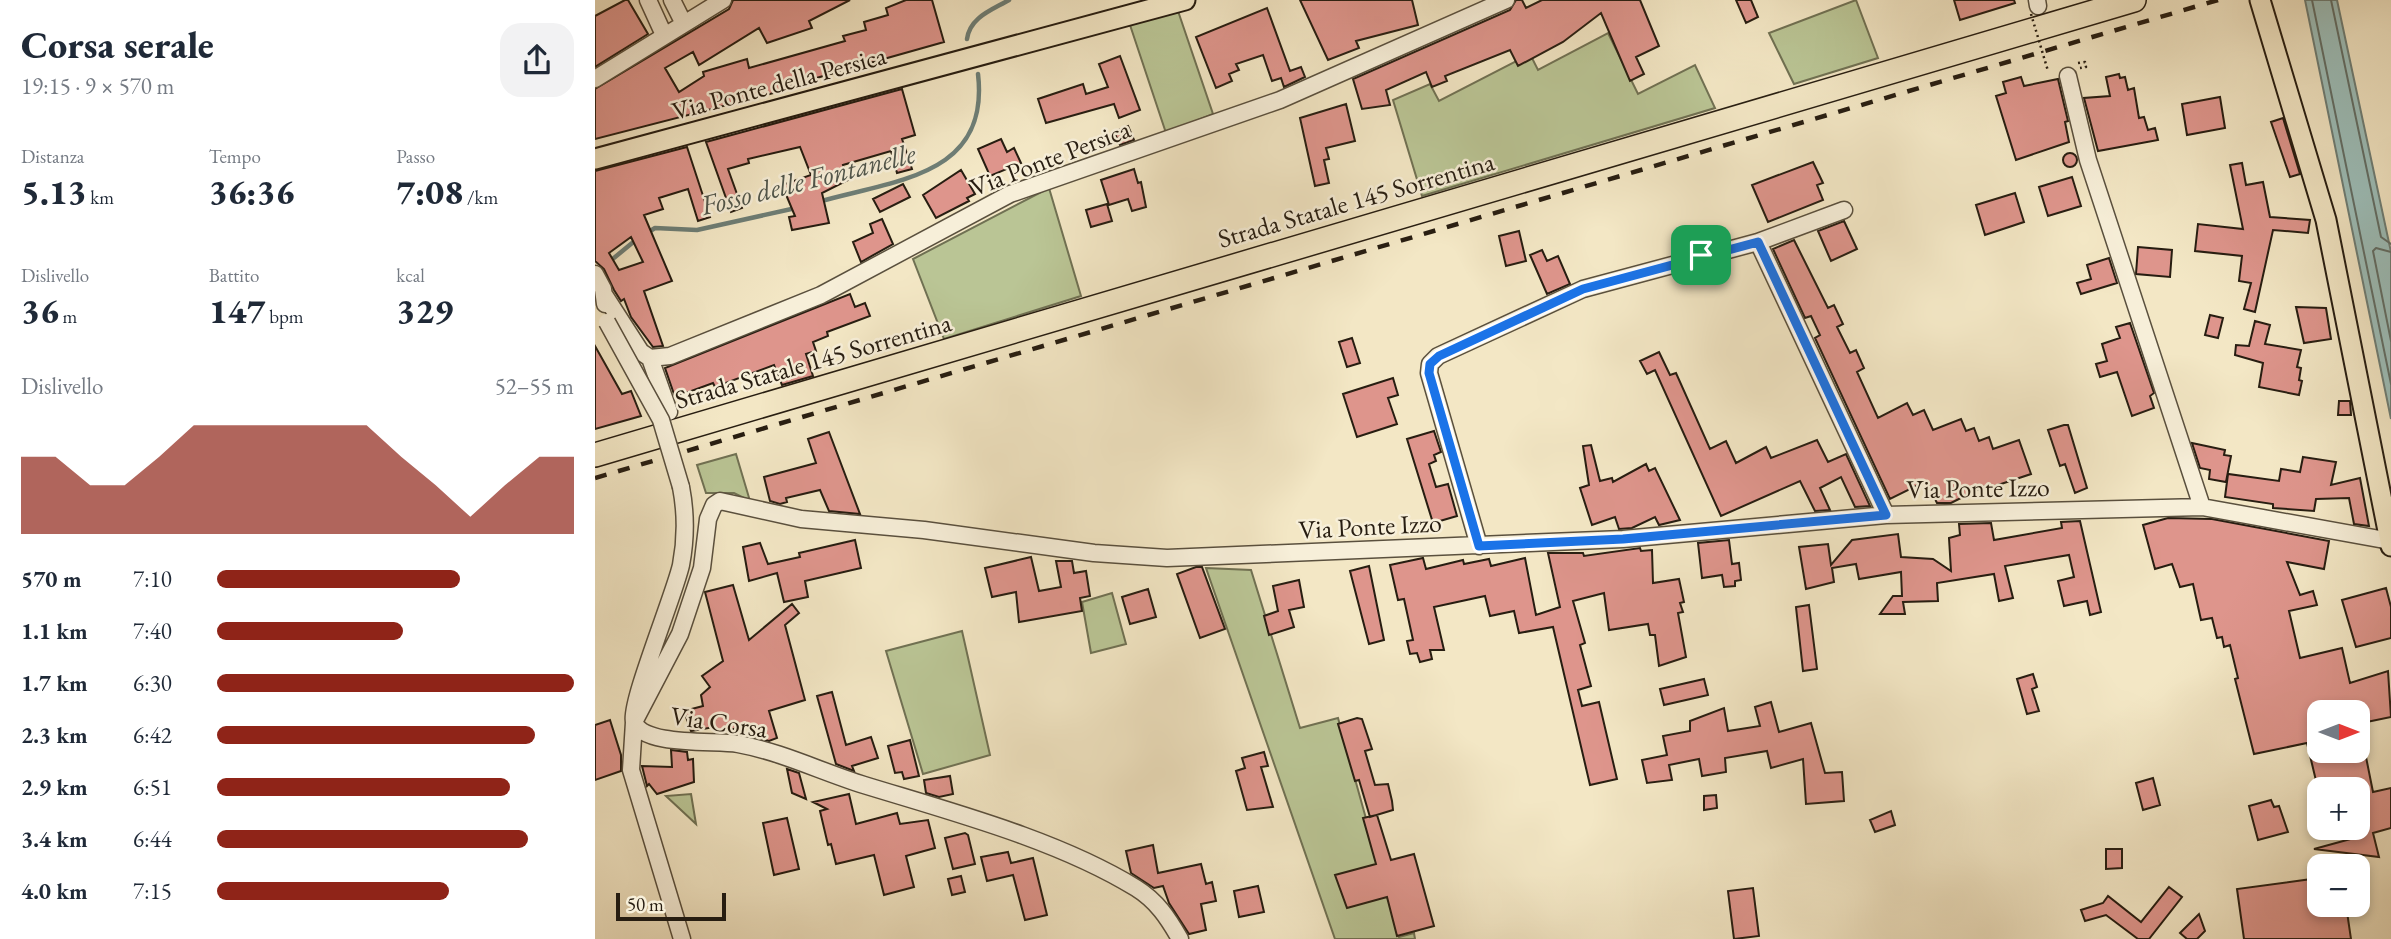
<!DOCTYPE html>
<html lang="it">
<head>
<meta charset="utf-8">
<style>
	body { margin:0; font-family:"EB Garamond",serif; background:#f2f2f3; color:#1f2937; height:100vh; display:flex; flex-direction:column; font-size:26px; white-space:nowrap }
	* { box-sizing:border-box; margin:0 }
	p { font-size:23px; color:#747a83 }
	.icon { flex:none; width:38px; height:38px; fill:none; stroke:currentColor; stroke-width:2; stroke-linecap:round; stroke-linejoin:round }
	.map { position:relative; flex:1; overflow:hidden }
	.panel { display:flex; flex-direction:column; background:#fff; width:595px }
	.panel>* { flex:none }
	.needle { width:46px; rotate:90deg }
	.buttons { position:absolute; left:1712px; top:700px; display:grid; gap:14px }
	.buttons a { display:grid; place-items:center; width:63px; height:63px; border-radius:14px; background:#fff; box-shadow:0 4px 10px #0003; font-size:35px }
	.scale { position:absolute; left:21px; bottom:18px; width:110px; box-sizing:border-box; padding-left:7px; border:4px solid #271d11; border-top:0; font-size:19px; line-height:24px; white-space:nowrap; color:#271d11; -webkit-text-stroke:5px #f7efd9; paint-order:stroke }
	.pin { position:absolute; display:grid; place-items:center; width:60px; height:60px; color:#fff; margin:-30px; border-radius:14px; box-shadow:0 4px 10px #0006 }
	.round { display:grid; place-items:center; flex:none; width:74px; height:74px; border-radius:21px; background:#f2f2f3 }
	.head { display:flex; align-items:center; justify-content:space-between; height:119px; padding:0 21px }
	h1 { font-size:38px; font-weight:800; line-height:52px }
	.figures { display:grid; grid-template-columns:repeat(3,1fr); gap:10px; height:119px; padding:7px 21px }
	.figures div { display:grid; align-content:center }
	.figures b { font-size:35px; font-weight:800 }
	.figures small { font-size:19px; font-weight:400 }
	.figures p { font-size:19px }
	.chart { height:196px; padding:14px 21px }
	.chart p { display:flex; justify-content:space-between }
	.chart svg { width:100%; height:126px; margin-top:7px; fill:#8f2418; opacity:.7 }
	ul { padding:0 21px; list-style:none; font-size:23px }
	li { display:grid; grid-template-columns:112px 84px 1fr; align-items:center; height:52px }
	li i { height:18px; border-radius:9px; background:#8f2418 }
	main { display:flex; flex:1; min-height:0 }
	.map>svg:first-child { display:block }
	.green { fill:#bac595; stroke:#707153; stroke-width:2 }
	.water { fill:#9dbfba; stroke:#6e7e76; stroke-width:2 }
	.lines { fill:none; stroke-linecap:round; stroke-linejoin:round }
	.shore { stroke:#626e66; stroke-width:2 }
	.stream { stroke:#6e7e76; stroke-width:4.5 }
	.building { fill:#de958c; stroke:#271d11; stroke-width:2; fill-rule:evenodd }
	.minor-casing { stroke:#5a503e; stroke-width:19 }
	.major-casing { stroke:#271d11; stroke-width:23 }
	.highway-casing { stroke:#271d11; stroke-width:26 }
	.path { stroke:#271d11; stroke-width:2.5; stroke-dasharray:2 3.5; stroke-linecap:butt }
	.minor { stroke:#f7efd9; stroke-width:16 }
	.major { stroke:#f3e7c5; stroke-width:19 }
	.highway { stroke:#f3e7c5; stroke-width:23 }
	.rail { stroke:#271d11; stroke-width:4.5; stroke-dasharray:12 12; stroke-linecap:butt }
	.minor-bridge-casing { stroke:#5a503e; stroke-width:19; stroke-linecap:butt }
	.path-bridge { stroke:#271d11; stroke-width:2.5; stroke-dasharray:2 3.5; stroke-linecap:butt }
	.minor-bridge { stroke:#f7efd9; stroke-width:16 }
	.route-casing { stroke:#fff; stroke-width:14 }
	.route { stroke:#1a73e8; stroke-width:9 }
	.labels { text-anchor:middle; stroke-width:5; stroke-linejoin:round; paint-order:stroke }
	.street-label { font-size:26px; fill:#271d11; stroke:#f7efd9 }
	.water-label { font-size:28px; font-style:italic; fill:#50564c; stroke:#f7efd9 }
</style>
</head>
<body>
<main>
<section class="panel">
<div class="head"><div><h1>Corsa serale</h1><p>19:15 · 9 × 570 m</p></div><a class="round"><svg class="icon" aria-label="share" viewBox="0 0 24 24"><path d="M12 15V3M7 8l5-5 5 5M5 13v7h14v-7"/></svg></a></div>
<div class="figures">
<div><p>Distanza</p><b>5.13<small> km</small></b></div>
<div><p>Tempo</p><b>36:36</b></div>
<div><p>Passo</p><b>7:08<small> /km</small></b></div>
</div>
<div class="figures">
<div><p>Dislivello</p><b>36<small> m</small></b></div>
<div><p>Battito</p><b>147<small> bpm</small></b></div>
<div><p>kcal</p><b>329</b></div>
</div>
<div class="chart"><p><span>Dislivello</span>52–55 m</p>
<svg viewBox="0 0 160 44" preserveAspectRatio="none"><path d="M0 44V17L10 17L20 27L30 27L40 17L50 6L60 6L70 6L80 6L90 6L100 6L110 17L120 27L130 38L140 27L150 17L160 17V44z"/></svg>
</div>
<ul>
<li><b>570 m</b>7:10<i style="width:68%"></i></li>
<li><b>1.1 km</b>7:40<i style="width:52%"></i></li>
<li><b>1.7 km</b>6:30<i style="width:100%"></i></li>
<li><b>2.3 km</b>6:42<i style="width:89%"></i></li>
<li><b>2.9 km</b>6:51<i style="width:82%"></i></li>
<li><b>3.4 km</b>6:44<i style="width:87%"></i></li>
<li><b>4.0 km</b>7:15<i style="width:65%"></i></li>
</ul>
</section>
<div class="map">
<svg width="1796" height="939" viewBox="0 0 1796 939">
	<rect width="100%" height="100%" fill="#f3e7c5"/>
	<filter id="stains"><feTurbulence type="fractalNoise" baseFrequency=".00286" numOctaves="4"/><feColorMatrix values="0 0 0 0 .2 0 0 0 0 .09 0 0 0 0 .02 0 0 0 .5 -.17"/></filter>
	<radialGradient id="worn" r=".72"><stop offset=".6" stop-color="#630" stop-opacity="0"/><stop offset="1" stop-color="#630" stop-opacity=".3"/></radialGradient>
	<path class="green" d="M1261,0L1283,58L1199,84L1174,33Z
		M583,11L618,114L571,133L535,25Z
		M1013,33L1043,94L1100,65L1120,108L827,196L798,100L835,84L844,101L935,54L943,70Z
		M454,188L486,296L349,339L318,259Z
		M141,454L155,501L139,493H111L102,465Z
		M611,568L656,570L705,728L743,718L804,937L819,933L820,939H740Z
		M517,593L531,644L496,653L487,602Z
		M367,631L395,755L328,774L291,651Z
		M96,794L101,824L71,796Z"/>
	<path class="water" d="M1710,0H1742L1796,252V419Z"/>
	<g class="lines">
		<path class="shore" d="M1717,0L1796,384
			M1736,0L1786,237L1796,244
			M1796,252L1781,248L1778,251L1796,341"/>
		<path class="stream" d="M372,39C375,17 397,10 414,0
			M223,202C299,180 395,177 383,74
			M52,233L60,228L102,230L201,208
			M14,262L42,239"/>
	</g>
	<path class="building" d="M30,0H33L53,34L0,67V16Z
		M138,0H255L214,21L217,28L172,43L164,28L104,65L98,52L70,68L84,92L109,76L108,72L152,59L154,68L250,41L248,36L271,30L269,22L293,15L291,8L311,0H337L349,42L193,86L194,89L0,139V89L134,9Z
		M705,0H817L823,25L761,41L764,48L733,60Z
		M921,0H927L931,8L947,0H1045L1064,46L1041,57L1049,74L1035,81L1006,13L968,42L923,66L915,50L850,76L852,81L837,87L831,72L791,90L795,105L767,109L758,79L915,10Z
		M1141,0H1156L1163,17L1151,23Z
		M1359,0H1419L1420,3L1365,20Z
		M672,8L695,71L706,67L710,77L689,87L686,78L677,81L668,55L641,64L644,70L634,74L637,81L621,88L601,37Z
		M525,56L545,110L524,118L519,104L451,123L443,99L488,84L491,94L513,87L504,64Z
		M1524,74L1525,78L1530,77L1533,90L1539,88L1544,118L1549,117L1553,130L1560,128L1563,140L1503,151L1489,98L1515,96L1511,77Z
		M1426,77L1429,86L1463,79L1473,121L1470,122L1474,142L1421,160L1401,96L1411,93L1408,82Z
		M307,89L320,135L307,139L317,169L302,173L296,151L248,165L253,180L227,193L234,223L197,230L194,217L200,216L187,185L216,175L205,147L153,159L154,163L133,169L147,208L136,212L111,142Z
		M1625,97L1630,128L1592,135L1587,104Z
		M751,104L760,141L731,148L734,159L729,160L734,183L720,186L705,118Z
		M1688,118L1705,174L1695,177L1676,122Z
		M533,126L539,140L525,145L519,132Z
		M406,139L412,152L419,148L426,163L395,176L383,149Z
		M92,147L115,217L103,221L93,189L64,198L68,209L49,215L77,281L49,291L68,346L58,347L36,317L29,299L26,301L19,290L9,269L0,261V171ZM36,237L48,262L24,270L14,253Z
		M1468 160a7 7 0 1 1 14 0a7 7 0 1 1-14 0Z
		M1218,162L1228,183L1222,185L1228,200L1173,222L1157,185Z
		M1647,163L1651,185L1668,182L1675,217L1715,220L1713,233L1678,230L1660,312L1649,309L1656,283L1644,281L1647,256L1600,251L1603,224L1648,229L1635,165Z
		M539,169L543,183L546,182L551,207L537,211L533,199L514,205L506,180Z
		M366,170L380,194L372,198L374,201L341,218L328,195Z
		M1477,177L1486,206L1453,216L1444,187Z
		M308,184L315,197L285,212L278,199Z
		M1420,193L1429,222L1390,235L1381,205Z
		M512,204L517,221L496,227L491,210Z
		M287,219L298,244L266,262L258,242L278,233L275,224Z
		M1249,221L1262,249L1236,261L1223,231Z
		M924,231L931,261L911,266L904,236Z
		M1199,240L1233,308L1239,305L1248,324L1242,327L1255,353L1261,350L1269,368L1262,372L1283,418L1312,403L1318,415L1329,410L1338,430L1366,419L1371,431L1379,428L1384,441L1394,437L1398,449L1424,440L1436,474L1391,489L1390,486L1356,503H1342L1331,481L1295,499L1220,338L1225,335L1216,316L1210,318L1178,249Z
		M1543,247L1577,250L1575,277L1541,274Z
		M947,250L952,261L963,256L975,284L952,294L935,255Z
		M1514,258L1522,283L1486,294L1482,283L1496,279L1492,265Z
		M255,294L260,307L270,303L275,316L232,332L233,336L218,342L221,351L211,354L218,376L187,385L179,365L120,387L118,383L80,397L70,368Z
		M1701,307L1731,308L1736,339L1709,343Z
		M1615,315L1628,318L1623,338L1610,335Z
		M1660,321L1675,325L1670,344L1706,350L1702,367L1706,368L1704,380L1707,381L1704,395L1664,387L1668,363L1640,355L1641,345L1654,346Z
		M1535,323L1559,393L1555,396L1559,408L1537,416L1522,372L1505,377L1501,364L1512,361L1507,344L1525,338L1521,327Z
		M757,338L765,363L752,367L744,342Z
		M0,346L27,394L36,391L46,416L0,429Z
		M1064,352L1075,375L1081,373L1115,449L1131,441L1141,463L1171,447L1176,458L1222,440L1233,462L1251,454L1275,506L1260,507L1246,477L1225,488L1235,510L1220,511L1205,481L1126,516L1060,370L1052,374L1045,361Z
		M798,378L803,395L793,398L802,424L762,437L748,394Z
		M1744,401H1755L1756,415H1743Z
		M1469,425H1473L1492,488L1480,493L1470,464L1465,466L1453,430Z
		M839,431L846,452L839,455L841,461L834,464L841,487L853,484L862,516L838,523L812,439Z
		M234,432L265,514L234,511L225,490L191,498L192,502L185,504L175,501L169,477L221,463L213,439Z
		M1597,443L1630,450L1629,455L1636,456L1631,482L1614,479L1615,470L1605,468Z
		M996,445L1005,481L1017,478L1018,482L1051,464L1054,471L1060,468L1085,520L1064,525L1060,517L1037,528L1024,529L1020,517L997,525L985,488L994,485L988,446Z
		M1708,457L1741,462L1736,485L1765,478L1774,526L1759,524L1754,498L1721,499L1719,511L1678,508V504L1630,497L1633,474L1684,481L1686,469L1705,472Z
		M1573,518L1617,519L1734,541L1729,569L1692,562L1705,595L1718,591L1722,605L1694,611L1705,658L1747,648L1755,683L1793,671L1796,717L1762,724V712H1724V751H1746L1748,758L1770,752L1778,792L1796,788V828L1778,833L1784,857L1719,849L1763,837L1762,789H1723L1712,743L1659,754L1640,679L1643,678L1635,645L1629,647L1627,637L1622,638L1617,618L1606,620L1598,584L1585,587L1577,564L1560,569L1548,525Z
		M1485,521L1506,612L1495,615L1492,601L1469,606L1463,581L1479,577L1474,555L1410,566L1418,598L1404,601L1399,574L1342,583L1343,601L1308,602L1310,614H1285L1298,596H1307L1306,572L1264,579L1261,564L1237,568L1239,582L1211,589L1204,547L1233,544L1236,565L1257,540L1303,534L1306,557L1338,559L1356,571L1354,538L1365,535L1364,524L1396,523L1399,540L1467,528L1466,522Z
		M260,540L266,568L210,581L213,597L189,602L182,573L154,581L148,547L165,543L173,564L205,557L204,553Z
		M1134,540L1137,564L1144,563L1146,580L1140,581V586L1129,587L1127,575L1107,578L1103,543Z
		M1045,548L1046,551L1057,550L1058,583L1084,579L1089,602L1085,603L1088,612L1083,613L1091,657L1064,666L1060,635H1055L1053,624L1014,630L1009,593L978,601L990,643L985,645L996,686L983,690L987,706L1004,702L1022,779L995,785L958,627L924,633L919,611L895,616L890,596L839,607L849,650H835L837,659L825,662L822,653L815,654L812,641L818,640L809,599L803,600L795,565L828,558L831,569L868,560L869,564L894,559L896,566L930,558L941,615L965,607L953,553H988L989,556Z
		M436,557L444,591L466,587L461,561H477L479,573L491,571L495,596L485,598L487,611L424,622L421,592L397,597L390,568Z
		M774,566L789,640L774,644L755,571Z
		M601,567H607L630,629L605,638L582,574Z
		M704,580L709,607L694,610L699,627L674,635L669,616L683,611L678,586Z
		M138,585L154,640L197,604L204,613L190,625L210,700L174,711L182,738L174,741L157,736L153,725L128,732H121L119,727L96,731L89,711L108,706L106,695L115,687L107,676L128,661L110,592Z
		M1791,588L1796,607V638L1761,647L1747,600Z
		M553,589L561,617L535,624L527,597Z
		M1214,605L1222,669L1208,671L1201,607Z
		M1438,674L1442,687L1437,689L1444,711L1432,714L1422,679Z
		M1109,679L1113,695L1069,705L1065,689Z
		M237,692L251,745L276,737L283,758L257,766L259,771L241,764L222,696Z
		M1176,702L1184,732L1216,723L1230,773L1247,772L1249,801L1211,804L1208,759L1176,768L1172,751L1130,758L1131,772L1107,776L1104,759L1074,765L1077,780L1052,783L1047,760L1072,755L1068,736L1095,731V721L1129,708L1133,731L1165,726L1160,707Z
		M762,718L767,719L777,749L770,751L780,785L793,784L797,801L798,810L775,817L764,780L760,781L743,724Z
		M15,720L26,755V771L0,780V725Z
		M315,740L324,776L309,779L307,772L300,773L293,746Z
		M76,750L92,752L93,760L98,759L99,782L62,794L54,784L52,786L47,766L77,767Z
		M669,752L673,766L666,767L678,807L652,810L641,771L650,768L647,758Z
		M192,769L204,773L211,799L197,793Z
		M355,776L358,794L344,797L331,793L329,780Z
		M1558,778L1565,805L1548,810L1541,783Z
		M254,794L261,824L302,813L305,824L333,820L340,848L311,856L319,887L289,895L279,855L241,864L236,844L233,845L225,811L232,809L218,802Z
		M1121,795L1122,808L1109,810V796Z
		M1676,800L1679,807L1684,806L1693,832L1663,840L1654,806Z
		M1296,811L1300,825L1280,832L1275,820Z
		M782,815L796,860L819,854L839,926L802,936L792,897L752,908L740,875L781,864L768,818Z
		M192,818L204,869L179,875L168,823Z
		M370,833L373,835L380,864L358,869L350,838Z
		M558,845L563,873L606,864L611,884L617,882L621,901L606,904L611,930L594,934L574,903L568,886L559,888L536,873L531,851Z
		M1511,849H1527V868L1511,869Z
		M413,852L416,863L438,858L452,915L430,920L418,875L392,881L386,857Z
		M366,876L370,892L357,895L353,879Z
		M1724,878V905H1751L1756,939H1649L1642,889Z
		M663,886L669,912L644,917L639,891Z
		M1574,887L1587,897L1554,939H1543L1511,915L1490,921L1486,910L1508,903L1513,896L1546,922Z
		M1158,888L1164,936L1139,939L1133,891Z
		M1604,914L1610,931L1602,939H1592L1585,933Z"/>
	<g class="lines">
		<defs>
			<path id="minor" d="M53,0L69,35
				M77,0L89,24
				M1442,0L1443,6
				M1473,76L1493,160L1607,507
				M0,79L128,0
				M1163,242L1291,515
				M0,274L8,289L10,304
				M10,296L46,352L55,358L75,356L226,295L415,194L685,100L911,0
				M55,358L74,412
				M86,487C91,513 91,539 86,565C80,593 33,707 39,722C49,747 120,740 143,744C187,752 227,772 269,785C357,812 463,840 541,888C562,901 573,918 585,939
				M884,546L834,373L835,364L843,356L988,289L1163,242L1249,210
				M87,939L36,770L39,722L85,634L107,568L113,519L119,505L125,501L206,519L329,530L499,553L572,558L1028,539L1291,515L1607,507L1795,541"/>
			<path id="major" d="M1665,0L1731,220L1796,546
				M0,159L590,0"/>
			<path id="highway" d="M0,455L1539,0"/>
		</defs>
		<use href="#minor" class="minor-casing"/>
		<use href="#major" class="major-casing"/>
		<use href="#highway" class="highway-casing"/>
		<path class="path" d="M1483,63L1490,62L1491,67L1485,68"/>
		<use href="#minor" class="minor"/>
		<use href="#major" class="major"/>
		<use href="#highway" class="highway"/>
		<path class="rail" d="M0,478L1623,0"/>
		<defs>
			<path id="minor-bridge" d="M12,322L66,420L86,487"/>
		</defs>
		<use href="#minor-bridge" class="minor-bridge-casing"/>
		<path class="path-bridge" d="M1436,14L1453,71"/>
		<use href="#minor-bridge" class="minor-bridge"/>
	</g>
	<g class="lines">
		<defs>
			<path id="route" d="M1163,242L1291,515L1028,539L884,546L834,373L835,364L844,356L988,289Z"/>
		</defs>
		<use href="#route" class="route-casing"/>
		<use href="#route" class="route"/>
	</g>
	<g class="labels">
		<g class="street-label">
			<text transform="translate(184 83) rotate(-15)" y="9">Via Ponte della Persica</text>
			<text transform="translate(455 158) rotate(-21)" y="9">Via Ponte Persica</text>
			<text transform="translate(761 200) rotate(-16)" y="9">Strada Statale 145 Sorrentina</text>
			<text transform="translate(218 361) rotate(-16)" y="9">Strada Statale 145 Sorrentina</text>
			<text transform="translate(1383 488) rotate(-1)" y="9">Via Ponte Izzo</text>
			<text transform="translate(775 526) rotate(-3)" y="9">Via Ponte Izzo</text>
			<text transform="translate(124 722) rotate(8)" y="9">Via Corsa</text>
		</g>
		<g class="water-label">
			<text transform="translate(213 179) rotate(-14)" y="10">Fosso delle Fontanelle</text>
		</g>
	</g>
	<rect width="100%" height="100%" filter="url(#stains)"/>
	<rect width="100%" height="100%" fill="url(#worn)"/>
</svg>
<div class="buttons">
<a><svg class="needle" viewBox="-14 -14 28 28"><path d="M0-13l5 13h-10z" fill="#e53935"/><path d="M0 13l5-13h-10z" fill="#747a83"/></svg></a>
<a>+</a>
<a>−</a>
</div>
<div class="scale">50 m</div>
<div class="pin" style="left:1106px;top:255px;background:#1e9e55"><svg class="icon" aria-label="arrive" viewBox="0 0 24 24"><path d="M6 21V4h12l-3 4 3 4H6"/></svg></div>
</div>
</main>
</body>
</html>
